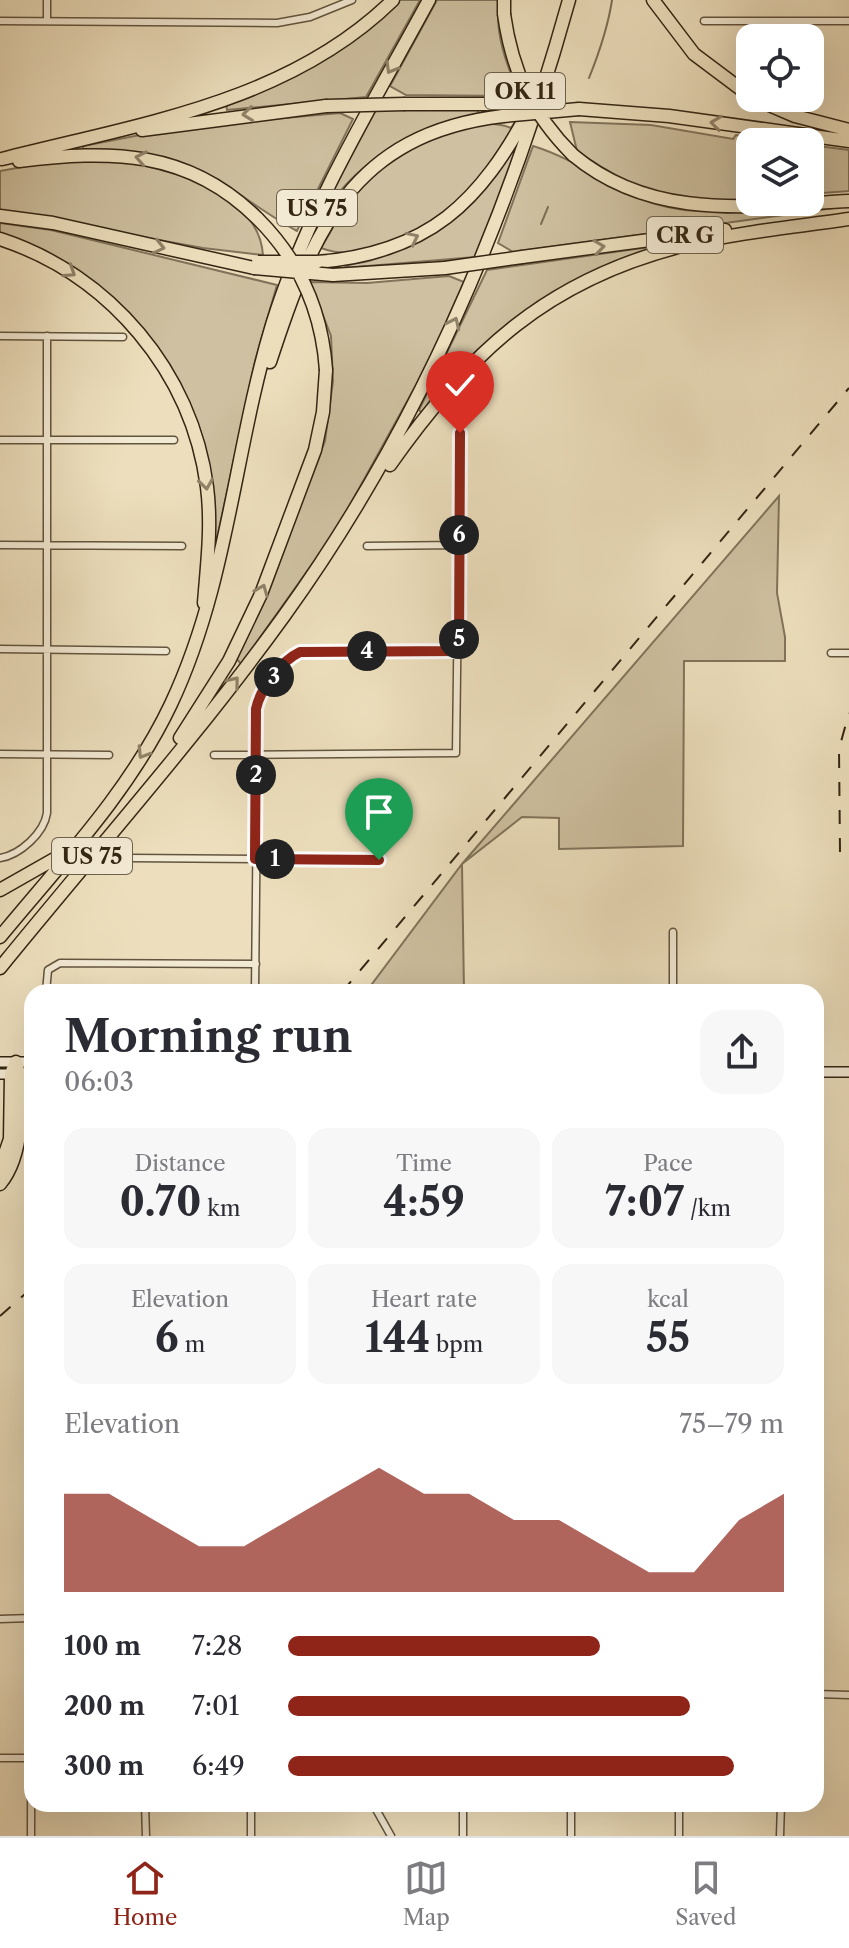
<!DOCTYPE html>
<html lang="en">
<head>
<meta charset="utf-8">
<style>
	body { margin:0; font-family:"Libre Caslon Text",serif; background:#f7f7f7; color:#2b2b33; height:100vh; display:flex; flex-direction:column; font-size:30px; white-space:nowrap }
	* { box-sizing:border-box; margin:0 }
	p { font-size:26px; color:#7c7c81 }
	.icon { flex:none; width:44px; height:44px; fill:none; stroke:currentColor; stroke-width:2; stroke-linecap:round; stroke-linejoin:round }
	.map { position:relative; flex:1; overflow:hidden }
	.side { position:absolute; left:24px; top:984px; width:800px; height:828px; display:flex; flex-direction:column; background:#fff; border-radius:24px; box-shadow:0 8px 32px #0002 }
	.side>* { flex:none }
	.tools { position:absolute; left:736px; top:24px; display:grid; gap:16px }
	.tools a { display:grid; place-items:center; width:88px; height:88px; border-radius:16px; background:#fff; box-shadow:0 8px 32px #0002; font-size:40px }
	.pin { position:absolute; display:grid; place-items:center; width:68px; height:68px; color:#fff; margin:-82px -34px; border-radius:50% 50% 50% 0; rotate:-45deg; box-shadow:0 0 8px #0007 }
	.pin .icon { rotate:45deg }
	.km { position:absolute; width:40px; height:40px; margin:-20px; border-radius:50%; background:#222; color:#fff; font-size:22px; line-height:40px; text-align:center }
	.round { display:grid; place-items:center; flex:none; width:84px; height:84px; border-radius:24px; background:#f7f7f7 }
	.headline { display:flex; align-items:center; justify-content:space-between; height:136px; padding:0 40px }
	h1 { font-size:44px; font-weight:700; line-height:60px }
	.metrics { display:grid; grid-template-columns:repeat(3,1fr); gap:12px; height:136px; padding:8px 40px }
	.metrics div { display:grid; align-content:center; border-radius:20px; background:#f7f7f7; text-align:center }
	.metrics b { font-size:40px; font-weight:700 }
	.metrics small { font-size:22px; font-weight:400 }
	.metrics p { font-size:22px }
	.chart { height:224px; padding:16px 40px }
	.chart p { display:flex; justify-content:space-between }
	.chart svg { width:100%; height:144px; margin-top:8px; fill:#8f2418; opacity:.7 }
	ul { padding:0 40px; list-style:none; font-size:26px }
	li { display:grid; grid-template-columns:128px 96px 1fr; align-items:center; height:60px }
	li i { height:20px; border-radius:10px; background:#8f2418 }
	.tabs { display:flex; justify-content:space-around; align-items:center; height:112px; border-top:2px solid #e1e1e2; background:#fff; font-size:22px; color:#7c7c81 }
	.tabs a { display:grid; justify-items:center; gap:4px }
	.tabs .active { color:#8f2418 }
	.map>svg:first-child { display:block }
	.green { fill:#cec0a0; stroke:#81735a; stroke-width:2 }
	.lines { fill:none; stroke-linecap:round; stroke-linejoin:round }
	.stream { stroke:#7d6f56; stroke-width:2 }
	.minor-casing { stroke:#62543e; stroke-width:9 }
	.secondary-casing { stroke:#342613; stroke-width:12 }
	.motorway-casing { stroke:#342613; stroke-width:15 }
	.minor { stroke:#f3ead4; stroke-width:6 }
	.secondary { stroke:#f3ead4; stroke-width:9 }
	.motorway { stroke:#eddfbd; stroke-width:12 }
	.rail { stroke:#342613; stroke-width:2; stroke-dasharray:14 14; stroke-linecap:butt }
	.motorway-bridge-casing { stroke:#342613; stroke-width:15; stroke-linecap:butt }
	.motorway-bridge { stroke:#eddfbd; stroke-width:12 }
	.oneway { stroke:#908268 }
	.route-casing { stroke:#fff; stroke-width:16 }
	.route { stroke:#8f2418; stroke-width:10 }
	.labels { text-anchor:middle; stroke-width:6; stroke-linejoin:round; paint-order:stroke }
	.shield { fill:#f3ead4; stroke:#6d614d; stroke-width:2 }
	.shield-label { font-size:22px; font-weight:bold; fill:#342613 }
</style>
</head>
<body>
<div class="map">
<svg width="849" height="1836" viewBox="0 0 849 1836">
	<rect width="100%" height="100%" fill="#eddfbd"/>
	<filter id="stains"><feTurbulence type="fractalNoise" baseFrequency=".0025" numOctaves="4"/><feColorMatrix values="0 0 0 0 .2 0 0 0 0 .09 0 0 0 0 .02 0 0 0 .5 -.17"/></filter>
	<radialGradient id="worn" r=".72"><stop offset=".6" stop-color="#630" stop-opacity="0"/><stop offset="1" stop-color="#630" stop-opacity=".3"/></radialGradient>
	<path class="green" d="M399,0H420L366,97L227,110L226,104L374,23Z
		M437,0H499C494,33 507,66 520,96L406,95L390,86Z
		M376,109H477L479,113C418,131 349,160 321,222L317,219Z
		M340,113L353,119L297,231C273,218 253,203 230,188C186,158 134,149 83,149V146L176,128Z
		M515,122C507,138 499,158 488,171C451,213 379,270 321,248C330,233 340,214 349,201C374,164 467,109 511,128Z
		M570,122L651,125L733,139L736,135L790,142H750V199C676,206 638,193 577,151Z
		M517,142L521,144L475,257L344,268C350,262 362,264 372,260C434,233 482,205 517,142Z
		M810,145L849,150V191L810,194Z
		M533,146C595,165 624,207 696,211C723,213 829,199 842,207L513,252L498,243Z
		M101,157C155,166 258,186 263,255L203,248L0,211V171L66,159Z
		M0,223L51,230L277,285L255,361L216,543H213L191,412L112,299L0,235Z
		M657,246L494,337L438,391L422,413L419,410L487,270Z
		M449,276L464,282L444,327L447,329L335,532L241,664L236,658L262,606L325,441L333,381L331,336L310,282L367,283Z
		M779,496L777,593L785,637V661H684L683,846L559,849V818L522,817L462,864L464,992H366L462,864Z"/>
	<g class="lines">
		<path class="stream" d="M589,78C599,53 608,27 612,0
			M541,224L548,207"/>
		<defs>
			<path id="minor" d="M47,0V20
				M0,21L277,23L310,17L352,0
				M704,21H849
				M0,336L123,337
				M0,440H174
				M0,545L182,546
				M367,546L459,545
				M0,649L166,651
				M831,653H849
				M0,754L109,755
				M214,755L456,753L460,433
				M0,858C20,855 44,833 47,813V336
				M129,858L379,860
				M673,932V992
				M46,992L48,970L60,963L256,964
				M255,992L258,697L288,659L308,650L459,651
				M0,1619L32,1618
				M816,1694L849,1695
				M0,1758H31
				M145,1804L146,1836
				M373,1804L391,1836
				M571,1804V1836
				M31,1836L32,1485
				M251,1836V1804
				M463,1836V1804
				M679,1836V1804
				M780,1836L781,1804"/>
			<path id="secondary" d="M0,1062H32
				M816,1072H849
				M0,1074H32"/>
			<path id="motorway" d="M504,0V14
				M653,0L694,54L750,96
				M753,98L795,116L849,130
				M405,104H503
				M579,109L669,116L849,141
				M142,130L326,106
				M573,155C653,222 752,206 849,201
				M2,159C138,124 288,103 393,0
				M19,161C110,150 188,149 258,219
				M0,216L53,223L254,268
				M0,239C110,275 192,372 207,487C212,526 207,564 204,603
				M522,257L725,230
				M317,262C429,253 480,203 531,107
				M333,275L445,268
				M270,362C312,233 351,134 503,116
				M390,465C470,351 548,279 686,245C739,232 795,227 849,219
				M180,738L229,661L261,594L315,450L323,412L326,370
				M0,890L65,853
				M0,937C61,863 130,791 171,704C228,583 234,451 272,325C308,209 371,107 429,0
				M0,968C95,851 196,738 284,616C419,429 508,220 569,0
				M0,1168L10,1139L11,1074L15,1063
				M0,1184C23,1157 26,1095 16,1062"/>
		</defs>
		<use href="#minor" class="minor-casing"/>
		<use href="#secondary" class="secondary-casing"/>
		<use href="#motorway" class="motorway-casing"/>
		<use href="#minor" class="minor"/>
		<use href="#secondary" class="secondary"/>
		<use href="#motorway" class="motorway"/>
		<path class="rail" d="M840,852L839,749L849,713
			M342,992L849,388
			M0,1316L32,1288"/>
		<defs>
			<path id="motorway-bridge" d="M504,14C512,71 532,114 573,155
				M503,104L536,106
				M326,106L405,104
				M503,116L579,109
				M258,219C299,260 322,312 326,370
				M258,262H317
				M254,268L333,275
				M445,268L522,257"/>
		</defs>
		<use href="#motorway-bridge" class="motorway-bridge-casing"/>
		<use href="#motorway-bridge" class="motorway-bridge"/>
	</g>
	<defs><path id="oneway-chevron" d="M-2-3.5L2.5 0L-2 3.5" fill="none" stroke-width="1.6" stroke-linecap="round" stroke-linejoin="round" transform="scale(2)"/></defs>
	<g class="oneway">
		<use href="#oneway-chevron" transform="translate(391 68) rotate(120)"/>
		<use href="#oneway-chevron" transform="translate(248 114) rotate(174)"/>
		<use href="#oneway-chevron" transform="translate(716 123) rotate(-173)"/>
		<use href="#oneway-chevron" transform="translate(141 158) rotate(-169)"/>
		<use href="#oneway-chevron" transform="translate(413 238) rotate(-26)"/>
		<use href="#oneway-chevron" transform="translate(159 247) rotate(13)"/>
		<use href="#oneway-chevron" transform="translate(599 247) rotate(-8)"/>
		<use href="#oneway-chevron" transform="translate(70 272) rotate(33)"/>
		<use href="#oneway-chevron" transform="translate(454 323) rotate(-65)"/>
		<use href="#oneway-chevron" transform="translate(206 484) rotate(82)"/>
		<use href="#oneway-chevron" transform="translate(262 590) rotate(-68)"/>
		<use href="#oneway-chevron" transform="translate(234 682) rotate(-51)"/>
		<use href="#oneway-chevron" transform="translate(143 753) rotate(122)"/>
	</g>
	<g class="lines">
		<defs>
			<path id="route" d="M379,860L255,859L256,709C260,689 281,661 300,652L459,651L460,433"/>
		</defs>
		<use href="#route" class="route-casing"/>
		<use href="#route" class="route"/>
	</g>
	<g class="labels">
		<g class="shield">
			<rect x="485" y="73" width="80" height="36" rx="6"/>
			<rect x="277" y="190" width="80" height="36" rx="6"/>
			<rect x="647" y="217" width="76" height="36" rx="6"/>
			<rect x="52" y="838" width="80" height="36" rx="6"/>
		</g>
		<g class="shield-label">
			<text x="525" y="99">OK 11</text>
			<text x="317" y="216">US 75</text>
			<text x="685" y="243">CR G</text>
			<text x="92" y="864">US 75</text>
		</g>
	</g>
	<rect width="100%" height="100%" filter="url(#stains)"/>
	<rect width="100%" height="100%" fill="url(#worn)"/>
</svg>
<div class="tools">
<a><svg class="icon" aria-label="locate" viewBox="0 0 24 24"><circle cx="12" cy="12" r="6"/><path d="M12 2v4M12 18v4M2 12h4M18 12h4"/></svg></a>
<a><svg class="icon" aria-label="layers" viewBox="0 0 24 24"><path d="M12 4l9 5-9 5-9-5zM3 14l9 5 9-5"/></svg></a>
</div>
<div class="pin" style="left:379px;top:860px;background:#1e9e55"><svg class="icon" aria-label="arrive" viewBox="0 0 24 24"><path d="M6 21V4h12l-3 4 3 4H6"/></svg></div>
<div class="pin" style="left:460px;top:433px;background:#d93025"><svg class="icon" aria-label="check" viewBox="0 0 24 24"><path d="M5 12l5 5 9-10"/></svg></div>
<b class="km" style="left:275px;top:859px">1</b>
<b class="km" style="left:256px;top:775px">2</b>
<b class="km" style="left:274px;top:677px">3</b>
<b class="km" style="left:367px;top:651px">4</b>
<b class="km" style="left:459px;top:639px">5</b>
<b class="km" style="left:459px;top:535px">6</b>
<section class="side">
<div class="headline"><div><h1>Morning run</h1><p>06:03</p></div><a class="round"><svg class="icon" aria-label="share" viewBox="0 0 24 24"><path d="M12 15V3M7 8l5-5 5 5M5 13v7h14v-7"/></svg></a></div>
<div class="metrics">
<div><p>Distance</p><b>0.70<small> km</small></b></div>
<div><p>Time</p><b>4:59</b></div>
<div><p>Pace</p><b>7:07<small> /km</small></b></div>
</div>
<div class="metrics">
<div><p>Elevation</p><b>6<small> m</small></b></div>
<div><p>Heart rate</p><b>144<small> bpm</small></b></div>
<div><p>kcal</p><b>55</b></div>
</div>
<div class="chart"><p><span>Elevation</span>75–79 m</p>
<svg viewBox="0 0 160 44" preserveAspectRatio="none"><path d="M0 44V14L10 14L20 22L30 30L40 30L50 22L60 14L70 6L80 14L90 14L100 22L110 22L120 30L130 38L140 38L150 22L160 14V44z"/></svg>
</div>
<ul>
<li><b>100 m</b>7:28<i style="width:63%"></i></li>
<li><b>200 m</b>7:01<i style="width:81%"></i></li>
<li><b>300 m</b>6:49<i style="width:90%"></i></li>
</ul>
</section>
</div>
<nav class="tabs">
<a class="active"><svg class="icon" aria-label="home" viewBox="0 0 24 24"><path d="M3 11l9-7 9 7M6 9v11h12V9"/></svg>Home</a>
<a><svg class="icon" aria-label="map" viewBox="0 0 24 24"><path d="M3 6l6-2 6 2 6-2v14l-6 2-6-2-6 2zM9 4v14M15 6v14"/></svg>Map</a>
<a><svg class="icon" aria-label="saved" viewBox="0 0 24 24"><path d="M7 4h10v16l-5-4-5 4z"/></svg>Saved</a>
</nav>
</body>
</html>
